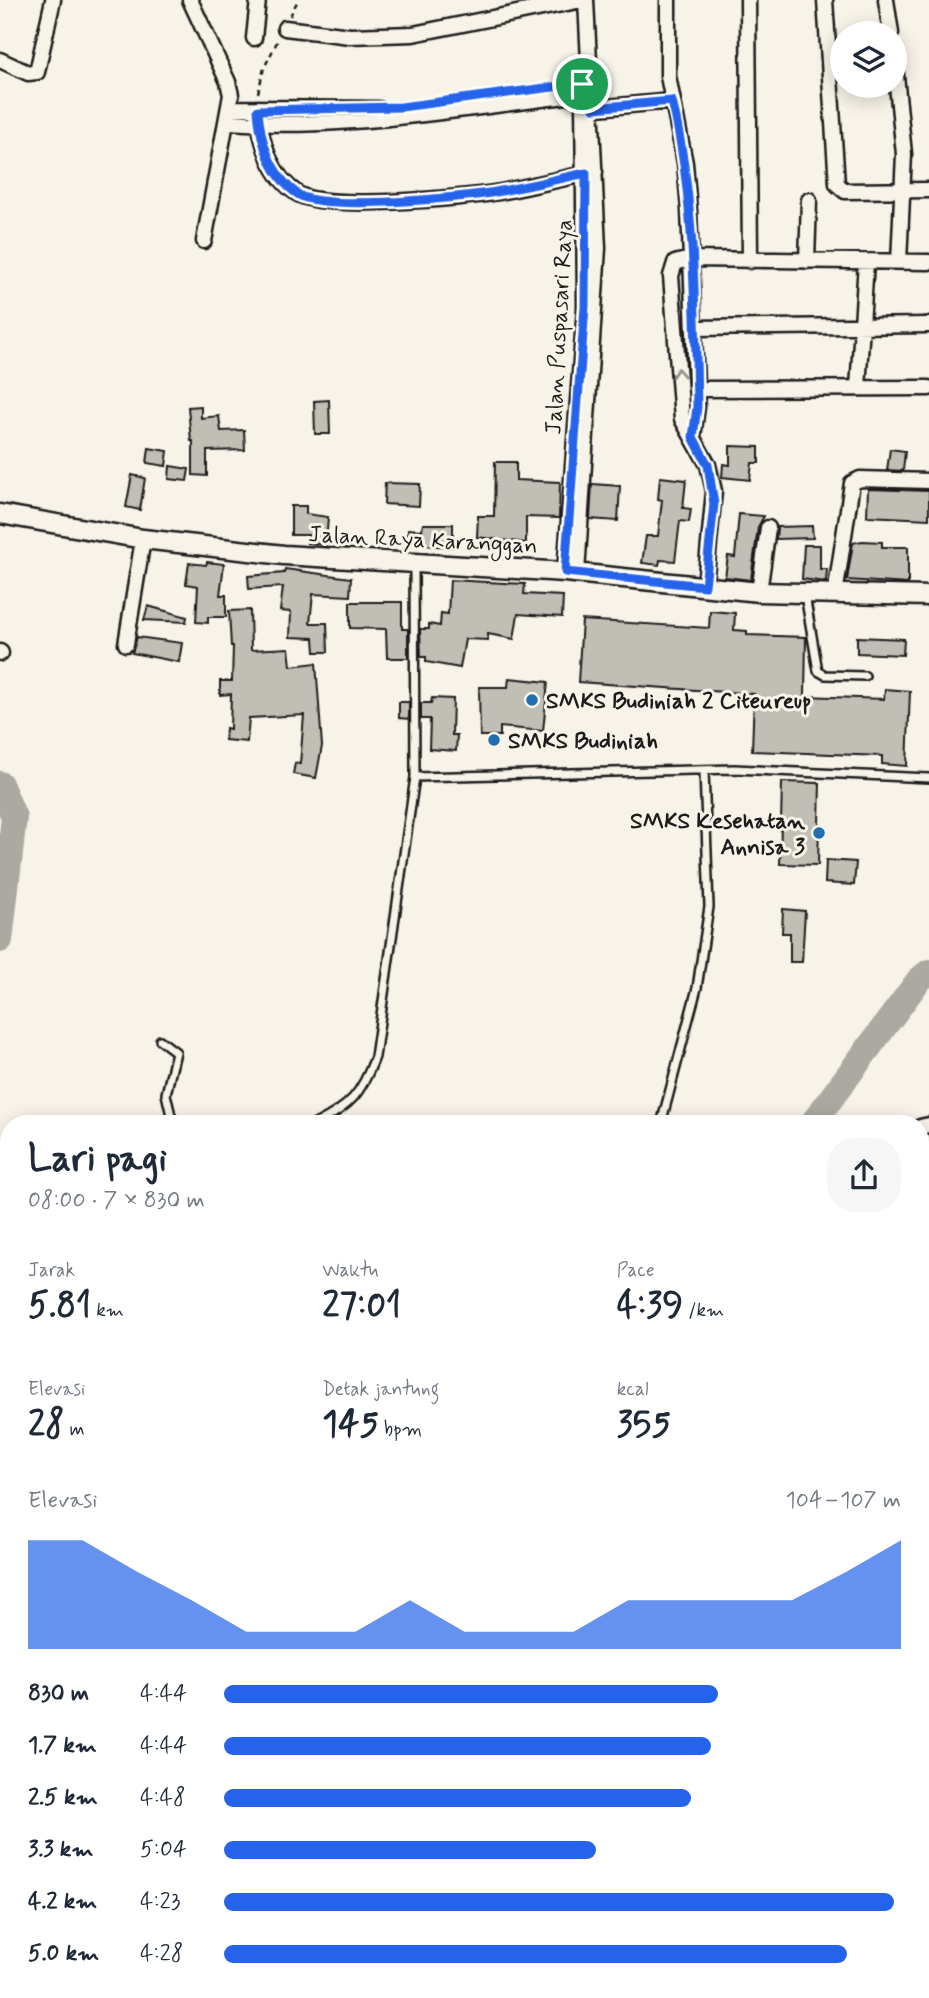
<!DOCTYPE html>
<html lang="id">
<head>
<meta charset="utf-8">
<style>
	body { margin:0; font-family:Mynerve,sans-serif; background:#f6f6f7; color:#1f2937; height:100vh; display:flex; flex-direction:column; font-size:26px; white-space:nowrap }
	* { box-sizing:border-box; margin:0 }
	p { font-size:23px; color:#747a83 }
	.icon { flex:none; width:38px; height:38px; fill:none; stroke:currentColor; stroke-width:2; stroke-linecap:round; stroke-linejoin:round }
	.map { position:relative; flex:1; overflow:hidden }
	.details { position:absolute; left:0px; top:1115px; width:929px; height:884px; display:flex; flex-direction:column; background:#fff; border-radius:28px 28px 0 0; box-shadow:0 4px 18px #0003 }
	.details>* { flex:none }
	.buttons { position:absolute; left:830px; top:21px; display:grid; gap:14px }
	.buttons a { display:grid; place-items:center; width:77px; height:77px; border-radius:50%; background:#fff; box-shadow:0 4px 18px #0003; font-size:35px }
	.pin { position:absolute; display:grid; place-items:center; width:60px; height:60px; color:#fff; margin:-30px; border:4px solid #fff; border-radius:50%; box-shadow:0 2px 7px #0007 }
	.round { display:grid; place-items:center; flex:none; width:74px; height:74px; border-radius:28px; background:#f6f6f7 }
	.summary { display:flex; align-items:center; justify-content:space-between; height:119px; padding:0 28px }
	h1 { font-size:38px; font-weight:700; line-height:52px }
	.stats { display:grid; grid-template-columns:repeat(3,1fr); gap:10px; height:119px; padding:7px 28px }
	.stats div { display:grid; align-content:center }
	.stats b { font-size:35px; font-weight:700 }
	.stats small { font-size:19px; font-weight:400 }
	.stats p { font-size:19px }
	.chart { height:196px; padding:14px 28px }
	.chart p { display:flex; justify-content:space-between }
	.chart svg { width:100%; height:126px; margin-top:7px; fill:#2563eb; opacity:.7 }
	ul { padding:0 28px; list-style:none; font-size:23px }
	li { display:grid; grid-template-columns:112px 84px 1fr; align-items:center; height:52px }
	li i { height:18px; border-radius:9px; background:#2563eb }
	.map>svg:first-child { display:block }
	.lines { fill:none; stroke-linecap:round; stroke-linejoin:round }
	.river { stroke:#aca9a2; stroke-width:26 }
	.building { fill:#c0beb5; stroke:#1c1c1c; stroke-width:2 }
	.service-casing { stroke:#1c1c1c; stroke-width:12 }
	.minor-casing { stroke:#1c1c1c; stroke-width:19 }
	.tertiary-casing { stroke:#1c1c1c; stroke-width:23 }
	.path { stroke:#1c1c1c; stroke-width:2.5; stroke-dasharray:5 5; stroke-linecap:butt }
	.service { stroke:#f7f3e8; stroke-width:7 }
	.minor { stroke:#f7f3e8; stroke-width:14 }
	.tertiary { stroke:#f7f3e8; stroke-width:18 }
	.oneway { stroke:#94928c }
	.route-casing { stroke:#fff; stroke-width:14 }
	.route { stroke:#2563eb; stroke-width:9 }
	.poi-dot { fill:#1f6fb2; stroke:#f7f3e8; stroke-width:2.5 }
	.labels { text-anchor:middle; stroke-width:6; stroke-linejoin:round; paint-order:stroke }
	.street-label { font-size:23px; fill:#1c1c1c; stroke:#f7f3e8 }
	.poi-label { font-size:23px; font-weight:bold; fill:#1c1c1c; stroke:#f7f3e8; text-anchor:start }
</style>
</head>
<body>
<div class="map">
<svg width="929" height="1998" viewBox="0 0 929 1998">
	<rect width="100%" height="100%" fill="#f7f3e8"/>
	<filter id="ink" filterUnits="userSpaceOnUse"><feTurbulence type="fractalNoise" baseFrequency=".0143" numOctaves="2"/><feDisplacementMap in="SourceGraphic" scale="14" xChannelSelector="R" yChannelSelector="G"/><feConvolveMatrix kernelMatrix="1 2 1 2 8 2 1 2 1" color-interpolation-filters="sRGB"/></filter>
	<g filter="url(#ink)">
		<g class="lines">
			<path class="river" d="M0,784L14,817L0,940
				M812,1124L919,980L929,972
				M0,1436L9,1433"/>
		</g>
		<path class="building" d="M329,400L330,434H315L314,401Z
			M201,406V418L219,416L221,431L244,430L245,450L207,451V476L193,475V441H191L188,407Z
			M730,446L759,447V463H752L750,480L722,477L723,464L730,465Z
			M149,448L168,451L166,466L147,463Z
			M890,449L905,451L903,471L887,470Z
			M495,462H516V480L560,482L559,518L526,517V543L477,537L478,516H494Z
			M170,466L189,469L187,481L169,479Z
			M132,475L145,478L140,510L126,507Z
			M660,477L686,480L683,508L691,509L689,522L680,521L675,561L660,560L659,565L642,563L646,536H658L662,500L658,499Z
			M385,483L420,484L419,506L384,504Z
			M592,484L620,486L618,521L590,519Z
			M868,489L929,491V519L867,516Z
			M291,506H306V514L328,517L326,545L307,543L308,535H291Z
			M739,514L764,516L758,527L751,580L725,577L728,556L735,557Z
			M423,524H453V547L407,544L408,529L422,530Z
			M812,526L813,538L776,539L777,527Z
			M862,541L882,542V547H908V584L847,580L853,543Z
			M804,545H820V569H827L826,582L802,579Z
			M207,562L224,564L220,595H226V617H208V623L196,622L198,586L186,584L189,563L206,565Z
			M285,569L351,578L350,596L313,594L310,623H327L328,652H315L314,638L290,637L291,612L280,611L283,587L249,589L248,576L284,573Z
			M450,580L525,584L524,594L563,596L562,617L518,614L514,639L488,634V640L465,639L460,668L426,662V657H421L420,629H429V624L440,626L441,613L448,614Z
			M350,602H402V629H408V658H387L386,629L350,628Z
			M148,606L187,617L186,622L144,620Z
			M250,610L251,650L289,648L291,666L316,663L322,746L316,778L293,774L295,763L300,764L304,715L249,718L247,742L225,740L226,728L230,729L231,694L220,695V681H232L233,646H231L229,611Z
			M710,611L735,613L734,630L747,631V635L806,637L805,696L884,699L885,689L910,691L907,766L882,764V756L752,751L754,694L578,682L582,620L709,628Z
			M137,637L182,643L179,662L132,653Z
			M857,637L904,639L903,655L857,653Z
			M509,678L548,682L543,731L500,727V736H480L479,687H508Z
			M432,698L453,699L452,735H457L456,751L429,749L430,719H421V703H431Z
			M399,702H409V719L399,718Z
			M782,782L820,783L818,865L780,864Z
			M826,860L856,862L854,885L825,883Z
			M783,909L805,911L802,962H790V933H782Z"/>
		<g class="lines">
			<defs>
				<path id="service" d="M805,595L818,671L825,675L865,676
					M415,777L734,769L929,778
					M160,1040L176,1052L166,1094L173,1124
					M315,1124C351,1106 361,1094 375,1057L415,777L414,565
					M661,1124L697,988L709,907L704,771"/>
				<path id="minor" d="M190,0L228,82L231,95L204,241
					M668,0V76L685,163L689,210L697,407L693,437
					M748,0L750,261
					M825,0L837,184L845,191L929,190
					M886,0L891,33
					M285,28L350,36L413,34L582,0
					M254,38L258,0
					M894,56L904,154L899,262
					M0,60L28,73L37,72L53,0
					M230,108L379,109
					M586,109L672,101
					M258,110C260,141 271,177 298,194C325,211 465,198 500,192C532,186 563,178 595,172
					M228,122C349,131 472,106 592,93
					M807,261L809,200
					M694,328L929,325
					M858,388L866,262
					M696,389L929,388
					M565,572L585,307L583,98
					M577,573L598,248L586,0
					M705,586L714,491L708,465L682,419L671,276L675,263L690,259L929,262
					M759,592L768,528
					M835,595L852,483L860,479L929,481
					M126,644L143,539
					M0,652L1,653
					M920,1127L929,1125
					M920,1191L929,1224
					M920,1318L929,1315
					M920,1339L929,1362
					M920,1438L929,1435
					M0,1501L9,1492
					M920,1511L929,1473
					M0,1533L9,1539
					M920,1556L929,1613
					M0,1632L9,1639
					M920,1688L929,1686
					M9,1838V1884
					M0,1906L9,1907
					M920,1979L929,1980
					M746,1990V1998
					M6,1998L9,1929
					M279,1998L281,1990
					M912,1998L913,1990"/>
				<path id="tertiary" d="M0,514L143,539L284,555L565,572L759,592L929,596"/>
			</defs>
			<use href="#service" class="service-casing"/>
			<use href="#minor" class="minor-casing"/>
			<use href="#tertiary" class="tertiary-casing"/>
			<path class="path" d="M290,16L298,0
				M258,93L264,68L278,40"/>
			<use href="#service" class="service"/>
			<use href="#minor" class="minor"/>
			<use href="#tertiary" class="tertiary"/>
		</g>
		<defs><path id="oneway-chevron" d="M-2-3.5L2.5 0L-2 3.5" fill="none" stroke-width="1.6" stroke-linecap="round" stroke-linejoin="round" transform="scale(1.75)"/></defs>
		<use class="oneway" href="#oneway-chevron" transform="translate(678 373) rotate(-94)"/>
	</g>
	<g class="lines" filter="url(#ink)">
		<defs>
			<path id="route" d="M591,82L594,108L672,101C695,196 695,308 697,407L693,437L708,465L714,504L705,586L565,572L585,307L586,173C557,179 530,186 501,191C467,198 325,211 299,195C271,177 260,141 258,110L401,107Z"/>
		</defs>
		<use href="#route" class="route-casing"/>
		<use href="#route" class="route"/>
	</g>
	<g class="poi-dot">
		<circle cx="532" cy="700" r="7"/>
		<circle cx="494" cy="740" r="7"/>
		<circle cx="819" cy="833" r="7"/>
	</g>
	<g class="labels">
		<g class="street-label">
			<text transform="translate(558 327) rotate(-87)" y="8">Jalan Puspasari Raya</text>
			<text transform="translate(423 539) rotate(3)" y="8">Jalan Raya Karanggan</text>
		</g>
		<g class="poi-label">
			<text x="546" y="708">SMKS Budiniah 2 Citeureup</text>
			<text x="508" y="748">SMKS Budiniah</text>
			<text x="805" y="828" text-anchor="end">SMKS Kesehatan<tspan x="805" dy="26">Annisa 3</tspan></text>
		</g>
	</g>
</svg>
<div class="buttons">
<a><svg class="icon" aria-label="layers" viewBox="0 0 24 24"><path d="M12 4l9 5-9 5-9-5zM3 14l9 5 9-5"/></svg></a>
</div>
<div class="pin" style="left:582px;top:84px;background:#1e9e55"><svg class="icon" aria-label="arrive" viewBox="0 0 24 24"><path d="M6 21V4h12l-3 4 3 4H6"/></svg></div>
<section class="details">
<div class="summary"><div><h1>Lari pagi</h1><p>08:00 · 7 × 830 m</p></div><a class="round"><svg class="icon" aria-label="share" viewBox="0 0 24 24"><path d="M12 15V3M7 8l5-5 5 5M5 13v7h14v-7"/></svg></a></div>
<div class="stats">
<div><p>Jarak</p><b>5.81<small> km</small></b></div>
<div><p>Waktu</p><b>27:01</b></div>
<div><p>Pace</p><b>4:39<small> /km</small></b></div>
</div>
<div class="stats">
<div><p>Elevasi</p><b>28<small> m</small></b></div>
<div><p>Detak jantung</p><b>145<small> bpm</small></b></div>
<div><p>kcal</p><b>355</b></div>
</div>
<div class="chart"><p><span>Elevasi</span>104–107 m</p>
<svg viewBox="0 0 160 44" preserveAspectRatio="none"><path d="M0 44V6L10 6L20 17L30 27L40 38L50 38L60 38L70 27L80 38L90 38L100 38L110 27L120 27L130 27L140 27L150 17L160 6V44z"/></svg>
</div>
<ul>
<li><b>830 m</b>4:44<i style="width:73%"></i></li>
<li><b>1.7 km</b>4:44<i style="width:72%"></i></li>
<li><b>2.5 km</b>4:48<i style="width:69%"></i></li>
<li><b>3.3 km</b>5:04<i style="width:55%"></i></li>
<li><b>4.2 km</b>4:23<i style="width:99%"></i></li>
<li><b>5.0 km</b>4:28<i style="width:92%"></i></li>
</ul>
</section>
</div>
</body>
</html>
